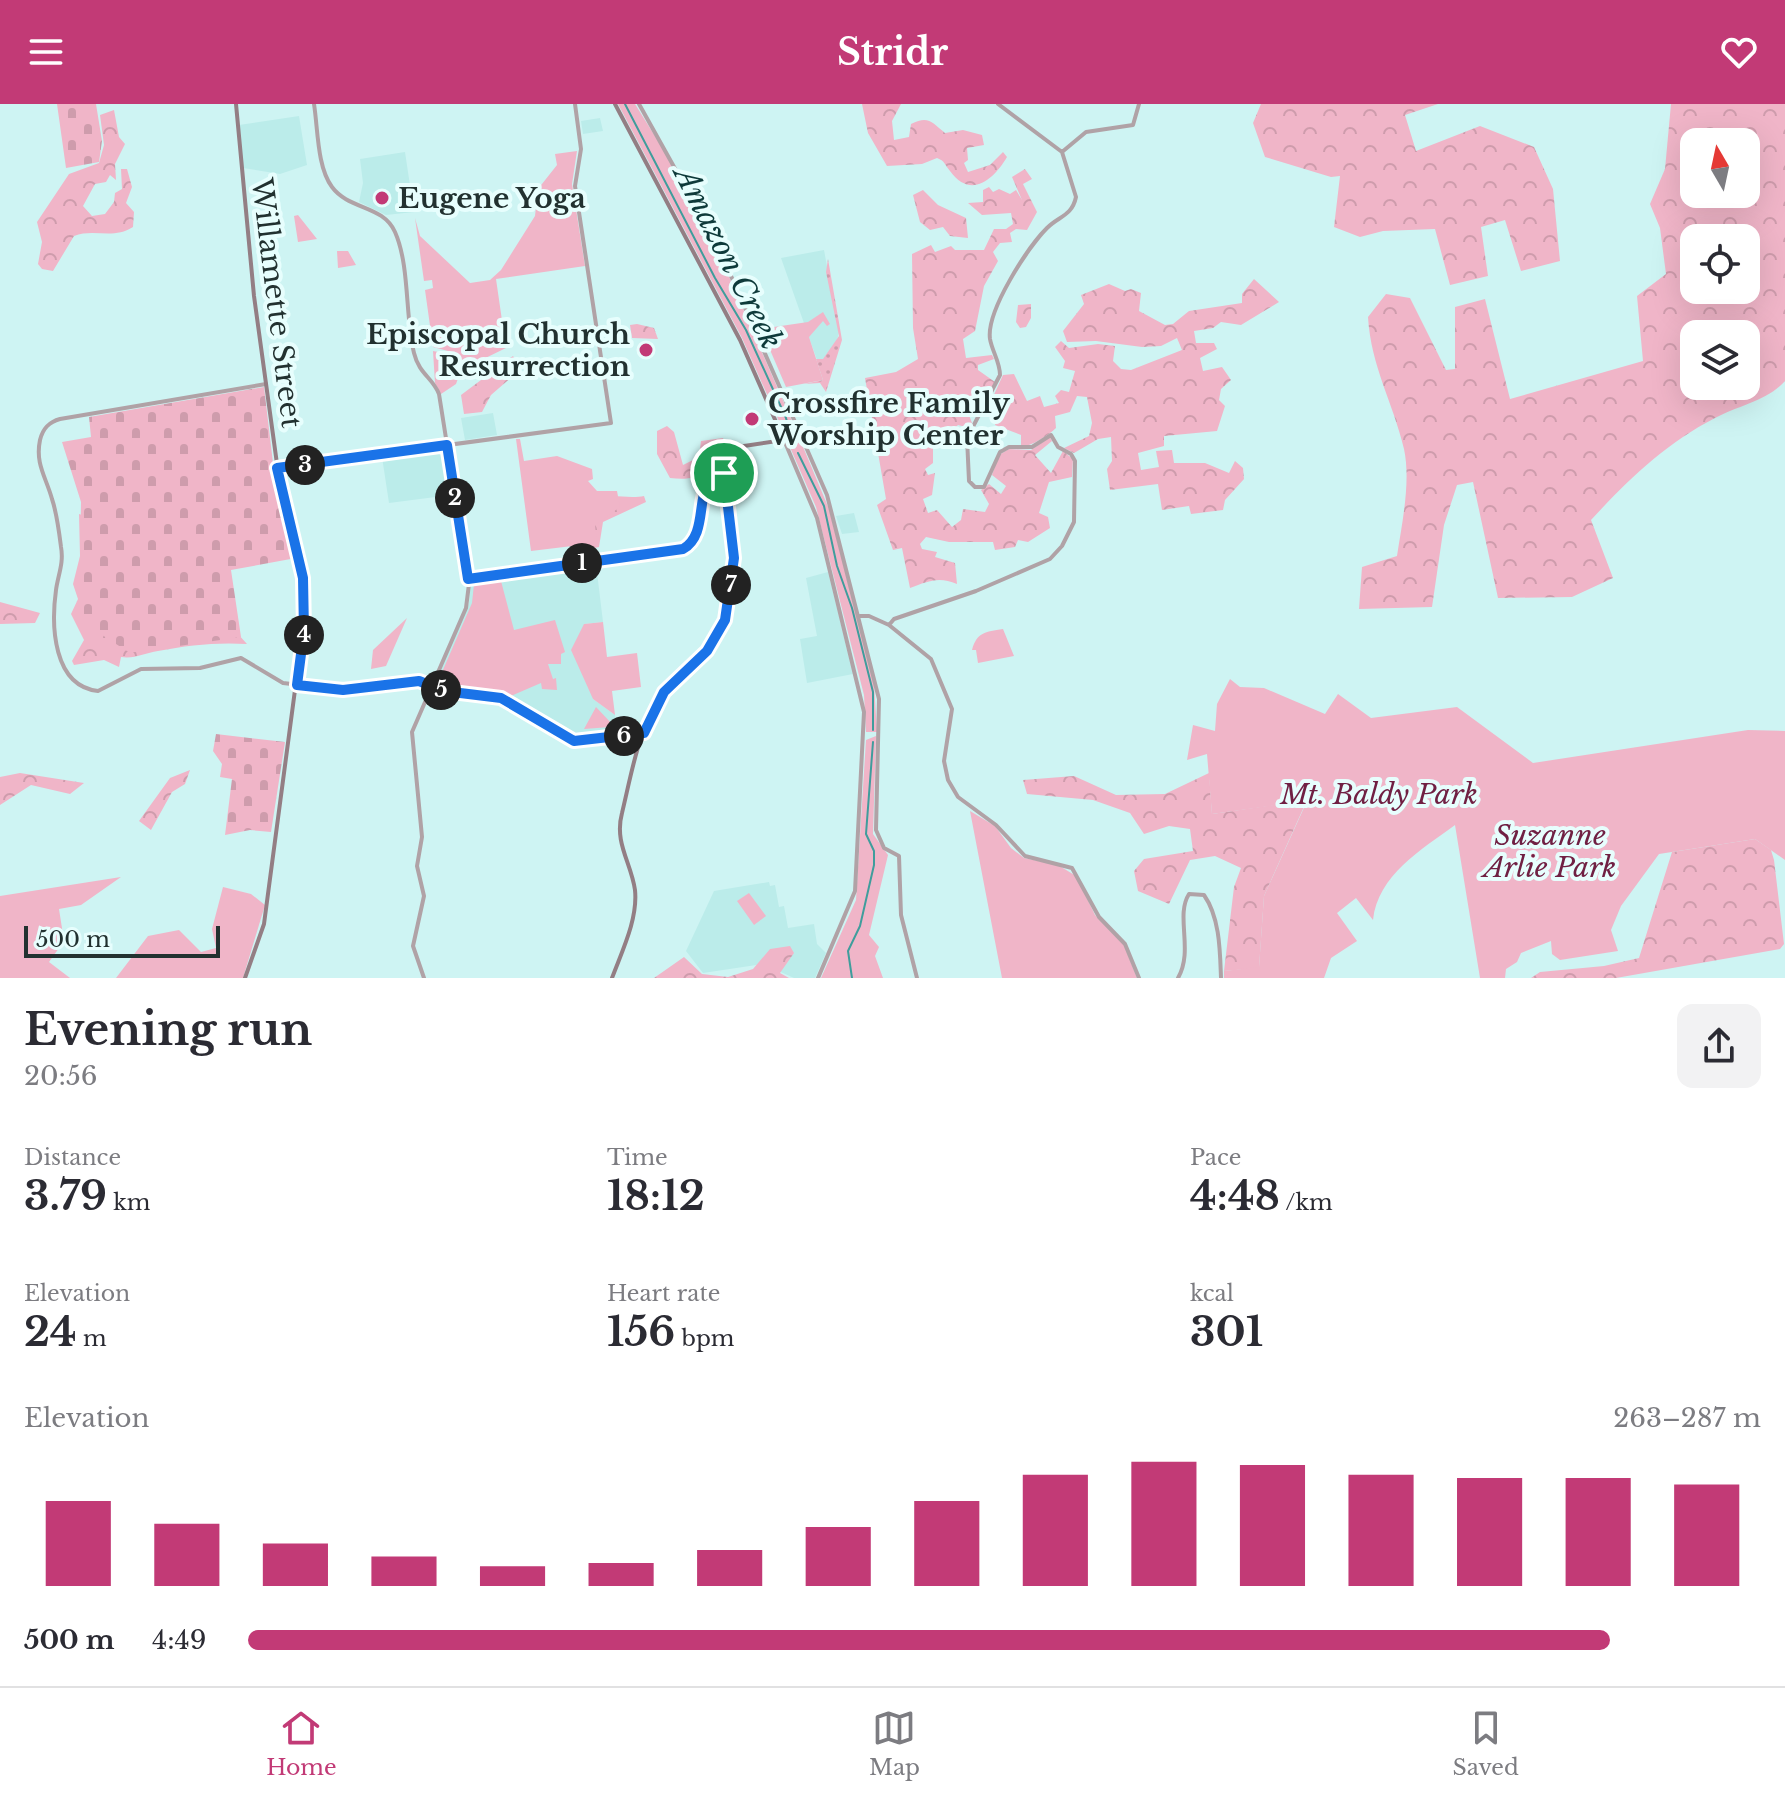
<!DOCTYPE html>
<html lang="en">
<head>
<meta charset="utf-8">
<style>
	body { margin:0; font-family:"Libre Baskerville",serif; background:#f2f2f3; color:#2b2b33; height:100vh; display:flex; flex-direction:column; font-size:30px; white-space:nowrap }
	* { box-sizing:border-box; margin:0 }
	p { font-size:26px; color:#7c7c81 }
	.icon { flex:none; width:44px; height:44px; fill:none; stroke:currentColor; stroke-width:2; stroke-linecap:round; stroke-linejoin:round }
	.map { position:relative; height:874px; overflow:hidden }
	.details { display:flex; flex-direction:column; background:#fff; flex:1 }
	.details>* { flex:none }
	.needle { width:52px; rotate:351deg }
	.fabs { position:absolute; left:1680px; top:24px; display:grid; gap:16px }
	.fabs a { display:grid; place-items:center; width:80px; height:80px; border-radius:16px; background:#fff; box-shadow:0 8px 32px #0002; font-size:40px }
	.scale { position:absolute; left:24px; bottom:20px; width:196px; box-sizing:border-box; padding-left:8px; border:4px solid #223130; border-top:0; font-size:22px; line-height:28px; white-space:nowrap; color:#223130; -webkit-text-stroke:6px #e7fefd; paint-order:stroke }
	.pin { position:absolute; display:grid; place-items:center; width:68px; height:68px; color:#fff; margin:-34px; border:4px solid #fff; border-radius:50%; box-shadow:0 2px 8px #0007 }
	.km { position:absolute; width:40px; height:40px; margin:-20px; border-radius:50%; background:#222; color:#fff; font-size:22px; line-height:40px; text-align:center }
	.round { display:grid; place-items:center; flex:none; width:84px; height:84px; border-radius:16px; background:#f2f2f3 }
	.overview { display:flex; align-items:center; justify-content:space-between; height:136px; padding:0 24px }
	h1 { font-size:44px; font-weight:800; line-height:60px }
	.stats { display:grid; grid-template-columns:repeat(3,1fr); gap:12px; height:136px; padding:8px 24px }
	.stats div { display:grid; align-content:center }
	.stats b { font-size:40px; font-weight:800 }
	.stats small { font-size:22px; font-weight:400 }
	.stats p { font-size:22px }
	.chart { height:224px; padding:16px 24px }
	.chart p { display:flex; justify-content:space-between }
	.chart svg { width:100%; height:144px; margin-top:8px; stroke:#c23a76; stroke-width:6 }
	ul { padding:0 24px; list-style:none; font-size:26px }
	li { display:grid; grid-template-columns:128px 96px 1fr; align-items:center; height:60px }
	li i { height:20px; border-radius:10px; background:#c23a76 }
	header { display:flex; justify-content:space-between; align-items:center; height:104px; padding:0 24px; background:#c23a76; color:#fff; font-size:36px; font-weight:800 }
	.tab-bar { display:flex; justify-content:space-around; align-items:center; height:112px; border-top:2px solid #e1e1e2; background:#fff; font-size:22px; color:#7c7c81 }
	.tab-bar a { display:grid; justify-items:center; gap:4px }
	.tab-bar .selected { color:#c23a76 }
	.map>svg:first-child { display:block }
	.built { fill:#bbecea }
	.grass { fill:url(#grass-dots) }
	.forest { fill:url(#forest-crowns); fill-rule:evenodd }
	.cemetery { fill:url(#cemetery-stones) }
	.green { fill:#f0b5c8 }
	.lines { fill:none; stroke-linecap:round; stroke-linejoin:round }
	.stream { stroke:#3f9d9c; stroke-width:2 }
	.tertiary { stroke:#b0a2a6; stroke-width:4 }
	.secondary { stroke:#937e84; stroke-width:4 }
	.route-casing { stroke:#fff; stroke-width:16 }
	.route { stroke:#1a73e8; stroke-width:10 }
	.poi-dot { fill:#c23a76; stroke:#e7fefd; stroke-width:3 }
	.labels { text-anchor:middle; stroke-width:8; stroke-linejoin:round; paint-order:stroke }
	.poi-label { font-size:28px; font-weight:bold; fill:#223130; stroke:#e7fefd; text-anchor:start }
	.street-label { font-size:28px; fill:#223130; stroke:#e7fefd }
	.park-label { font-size:28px; font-style:italic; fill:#702043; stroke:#e7fefd }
	.water-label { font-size:30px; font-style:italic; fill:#0e3a3a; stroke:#e7fefd }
</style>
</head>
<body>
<header><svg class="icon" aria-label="menu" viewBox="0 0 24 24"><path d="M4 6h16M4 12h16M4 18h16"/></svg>Stridr<svg class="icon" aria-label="heart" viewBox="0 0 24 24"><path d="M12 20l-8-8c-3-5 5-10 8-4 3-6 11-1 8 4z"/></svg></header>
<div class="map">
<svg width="1785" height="874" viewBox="0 0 1785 874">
	<defs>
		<pattern id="grass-dots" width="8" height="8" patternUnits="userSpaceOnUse" patternTransform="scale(2)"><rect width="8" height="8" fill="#f0b5c8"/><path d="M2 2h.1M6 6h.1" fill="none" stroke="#ce9cac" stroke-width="1.8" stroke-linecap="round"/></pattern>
		<pattern id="forest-crowns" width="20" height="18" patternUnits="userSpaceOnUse" patternTransform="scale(2)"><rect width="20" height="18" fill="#f0b5c8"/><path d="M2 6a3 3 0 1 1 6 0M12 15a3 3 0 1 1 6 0" fill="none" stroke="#ce9cac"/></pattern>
		<pattern id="cemetery-stones" width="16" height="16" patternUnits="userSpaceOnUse" patternTransform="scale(2)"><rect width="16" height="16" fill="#f0b5c8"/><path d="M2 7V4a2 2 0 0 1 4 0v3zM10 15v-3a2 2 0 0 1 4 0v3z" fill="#ce9cac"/></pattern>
	</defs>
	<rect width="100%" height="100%" fill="#cef4f3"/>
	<path class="built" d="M299,12L307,61L280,70L243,64L239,21Z
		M600,14L603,27L583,30L581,17Z
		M405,48L414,108L386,111L359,98L363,79L360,55Z
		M824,146L839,228L837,237L823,256H817L781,154Z
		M493,309L497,331L465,336L461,314Z
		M443,345L451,391L389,399L382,353Z
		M854,409L859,428L842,430L836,412Z
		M596,460L603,518L584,520L593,595L615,611L618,631L572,635L500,591L447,586L434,581L469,499L471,477Z
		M828,468L853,570L807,579L800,535L817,532L806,474Z
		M769,778L770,782L775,781L779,803L784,802L788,824L814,820L817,840L826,849L815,874H794L763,860L703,869L686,847L714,787Z"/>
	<path class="grass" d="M828,155L842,236L826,288L820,279L804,280L823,276L816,255H823L839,232L826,168Z"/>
	<path class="forest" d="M862,0H901L892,17L894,36L909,33L911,20C929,11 932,19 945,29L963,26L982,31L984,41L967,44L968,56L964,59L968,68L990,61L1003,48L1007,53C994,75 971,96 950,67C944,60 945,57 937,54L922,60L887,62L868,29Z
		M1261,0H1438L1405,11L1416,47L1480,22L1534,43L1553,85L1560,157L1521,167L1505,116L1481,123L1488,172L1450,181L1435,125L1383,127L1360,133L1334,123L1340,72L1331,73L1265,53L1253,19Z
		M1671,0H1785V277C1767,297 1739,301 1715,314C1666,339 1628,376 1591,416L1613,474L1572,493L1498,494L1473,378L1457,381L1444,421L1432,503L1359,505L1362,463L1397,452C1402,419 1411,378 1404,345C1393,298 1371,263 1368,213L1386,190L1410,194L1446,266L1455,265V203L1485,195L1510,295L1643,257L1637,192L1666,170L1660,124L1650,100L1665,65ZM1694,38H1746V90H1694ZM1694,134H1746V186H1694ZM1694,230H1746V282H1694Z
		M114,6L119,33L125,40L115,60L116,76L110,71L106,78L95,80L83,102L92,112L105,110L114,98L115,89L122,85L121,65H127L132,83L126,99L134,108L133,123C113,136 94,124 74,132L53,167L42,165L38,160L42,138L37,118L69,70L99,59L104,41L100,11Z
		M1025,65L1032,75L1023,80L1037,108L1027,126L1016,125L1010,129L1012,138L1000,139L993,148L998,157L984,182L975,227L963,235L966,254L992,251L994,255L978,261V266L995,278L986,295L973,291L967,306L972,319L969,324L958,321L946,333L947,343L933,344V359L925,365L928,371L935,369L932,391L923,395L928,409L937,406L952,423L961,416L963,405L985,408L989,400L981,386L989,380L1001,390L1006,382L992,371L999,351L1009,345L1031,346L1050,333L1052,337L1035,351L1051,369L1063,347L1073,355L1072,373L1049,378L1039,409L1048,413L1050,424L1028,438L1018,436L1015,443L995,446L993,438H949L926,433L920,440L922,445L937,448L935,453L955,459L957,480C939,472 928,477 910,484L902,444L893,446L877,401L886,395L865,274L896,268L918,255L913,224L912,150L931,141L935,148L951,142L955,146H984L994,125H1006L1013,120L1011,109L982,111L968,99L983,98V86L989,83L993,88L999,85L1010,90L1016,86L1022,96L1012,73Z
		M923,86L938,101L966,114L968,134L950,132L943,123L930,126L920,118L913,91Z
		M1254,175L1279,198L1241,221L1221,218L1213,224L1194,227L1196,239H1214L1217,245L1200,254L1203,267L1222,263L1231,276L1221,285L1219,296L1225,302L1217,327L1164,332V342L1138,349L1141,366L1159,363L1156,347L1172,346L1174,359H1205L1229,369L1235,357L1243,364L1244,375L1225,396L1223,406L1191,410L1189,402L1162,406L1158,380L1110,386L1107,365L1112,357L1111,333L1098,335L1074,349L1064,344L1089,332L1092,319L1087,293L1077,292L1070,308L1055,312L1056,324C1049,331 1032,342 1021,343V331L995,321L997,313L986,308L1003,271L1014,270L1027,297L1040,292L1044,303L1059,299L1055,292L1061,286L1069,288L1075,267L1063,264L1065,257L1055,243L1061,237L1069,244L1098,240L1115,242L1113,257L1121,265L1131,266L1182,246L1177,234L1161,242L1142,243L1096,237L1067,238L1063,227L1084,200L1081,191L1109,180L1125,187L1131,185L1141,189L1139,207L1165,221L1173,220L1189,207L1242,199V190Z
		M1031,200V214L1026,223L1020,224L1016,218L1018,201Z
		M637,220L654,224L658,235L632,234L630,221Z
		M513,252L521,265L491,291L482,308L464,310L461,291Z
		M667,322L674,328L683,361L699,353L701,337L723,334L726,348C712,371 696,377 670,374L657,350V327Z
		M547,384C572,386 625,396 644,392L646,398L603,418L599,443L590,445L582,439Z
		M79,410L230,463L238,530L247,540C218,538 188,541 158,547C145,549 135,555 121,553L119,563L104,556L74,561L72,557L84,536L71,510L78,495L73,480L80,452Z
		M0,498L40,509L35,519L0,520Z
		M190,666L185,680L172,688L151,726L139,717L170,674Z
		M20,669L84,679L70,690L31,681L0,701V673Z
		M1209,669L1212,710L1307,696L1264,792L1259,864L1224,867L1234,783L1241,764L1215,752L1190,756L1169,800L1138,787L1134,767L1144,755L1193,747L1190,725L1169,722L1144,730L1130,709L1093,696L1027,690L1023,676L1074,672L1116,691L1165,690Z
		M1755,735L1771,746L1774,756L1784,840L1780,845L1616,874H1531L1540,868L1604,862L1639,854L1672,748Z
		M790,842L794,849L780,869L789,874H654L684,853L702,870L728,873L753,865L770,845Z"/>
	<path class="cemetery" d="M57,0H96L102,37L99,58L66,64Z
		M264,283L273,359L296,454L231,466L241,533L130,549L79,516L81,398L62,338L91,333L89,313Z
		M216,630L285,638L271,728L250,726L225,731L232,675L220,673L222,660L213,647Z"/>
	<path class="green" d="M618,0H635L663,45L727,168L798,331H785L742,234Z
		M577,47L572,80L585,162L496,175L506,244L469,262L461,261L448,247L433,243L425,186L433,184L432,176L424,177L415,114L420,132L470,179L490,176L501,166L535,112L538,85L557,61L555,50Z
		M298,111L317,135L298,138L294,112Z
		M337,147H348L356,161L338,164Z
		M823,208L830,220L827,222L823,217L809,233L823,276L786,283L761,225L808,218Z
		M433,247L443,249L461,266L456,280L441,290L435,279Z
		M516,335H520L524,357L557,352L592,365L593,375L588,377L597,387H617L620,403L595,421L597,439L531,447Z
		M801,338L829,405L874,580L877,628H866L864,591L816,403L789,341Z
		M501,477L514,526L555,516L565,548L561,550V560H548L553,575L556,574L557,586L542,585L541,579L506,594L436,582L472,499L474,480Z
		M407,514L386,562L371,565L373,546Z
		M603,518L607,553L637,549L641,583L612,587L615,611L593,595L571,546L584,520Z
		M1003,525L1014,552L978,559L976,546H972C977,528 985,528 1003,525Z
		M1230,575L1240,583L1264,584L1325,610L1338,590L1371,614L1457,603L1533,659L1748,626L1785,627V756L1755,735L1659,750L1621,802L1611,826L1618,847L1560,856L1552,850L1551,837L1521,849L1517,858L1506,865L1505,874H1480L1455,721C1421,746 1378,771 1373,816L1356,794L1337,809L1357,837L1331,854L1324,874H1224V867L1259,863L1264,792L1307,697L1212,710L1207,650L1187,656L1193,621L1215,627L1217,600Z
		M596,603L613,621L610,623L584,625Z
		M876,632L873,730L888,751L869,831L879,843L875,852L883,874H821L856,796L866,636Z
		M970,707L995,722L1011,744L1024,754L1058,761L1076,772L1095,811L1124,841L1137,874H1002Z
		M121,773L81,801L59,805L64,837L49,858L70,874H0V792Z
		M223,783L251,790L265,801L243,874H116L148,832L179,826L201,848L216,844L212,825Z
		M749,789L766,812L754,821L737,797Z"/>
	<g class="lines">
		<path class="stream" d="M625,0L715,174L746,226L786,314L790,329
			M798,349L824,402L837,462L852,504L873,588V626
			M852,874L848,847L860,822L874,761V747L866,730L873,638"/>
		<path class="tertiary" d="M314,0C318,25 317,63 332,83C349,106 383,101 395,128C410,162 405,213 414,249C419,270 433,274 439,290L469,480L466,504L412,628L422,733L417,762L424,792L413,842L424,874
			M639,0L717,140L827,391L879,595L876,726L884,744L899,752L901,811L917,874
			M1062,48L1086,28L1133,21L1139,0
			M266,280L60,315C49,318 43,324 40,336C35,360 46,373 52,395C57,410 59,427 61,443C64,459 58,471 56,486C51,522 53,582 98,587L141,565L200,564L241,554L283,579L343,586L414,577L444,587L495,592L574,637L642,629
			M804,333L784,336L817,414L864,608L855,787L818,874
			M277,364L611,319L575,82L581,45L575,0
			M468,475L683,445C712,428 689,375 724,369
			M860,512H869L889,521L931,555L952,605L944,657L948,676L958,693L996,721L1025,752L1072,764L1099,813L1125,840L1139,874
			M889,521L894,515L976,487L1050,455L1062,442L1074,418L1075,357L1071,350L1058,343L1051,331L1032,343H1009L1000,348L984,383H975L969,377L967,334L1000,271C1000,258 992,247 990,235C986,207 1028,143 1047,124C1059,112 1072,112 1076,93L1062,48L998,0
			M1178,874C1194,846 1175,812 1189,790L1204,791C1220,814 1220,847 1221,874"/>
		<path class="secondary" d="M236,0L254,192L277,360L301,463L304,518L264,820L245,874
			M612,874C622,847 638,815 635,786C631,758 614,739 622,709C630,676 637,634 654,604C667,580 690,566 708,546C747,502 732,427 724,374L728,358L744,342L784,336L740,236L615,0"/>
	</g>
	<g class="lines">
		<defs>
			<path id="route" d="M447,341L468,475L683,445C713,428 689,375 724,369L734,454L725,516L707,547L664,588L644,629L574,637L501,594L444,587L419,577L343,586L297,581L304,527L303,474L277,364Z"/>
		</defs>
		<use href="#route" class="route-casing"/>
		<use href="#route" class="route"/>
	</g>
	<g class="poi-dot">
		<circle cx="382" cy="94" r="8"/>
		<circle cx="646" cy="246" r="8"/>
		<circle cx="752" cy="315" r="8"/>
	</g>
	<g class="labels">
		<g class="poi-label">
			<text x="398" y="104">Eugene Yoga</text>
			<text x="630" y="240" text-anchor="end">Episcopal Church<tspan x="630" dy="32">Resurrection</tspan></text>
			<text x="768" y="309">Crossfire Family<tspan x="768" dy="32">Worship Center</tspan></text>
		</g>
		<g class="street-label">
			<text transform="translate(277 199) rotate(83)" y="10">Willamette Street</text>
		</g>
		<g class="park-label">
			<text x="1379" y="700">Mt. Baldy Park</text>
			<text x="1550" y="741">Suzanne<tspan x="1550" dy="32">Arlie Park</tspan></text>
		</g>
		<g class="water-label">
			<text transform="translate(728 154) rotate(63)" y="10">Amazon Creek</text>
		</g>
	</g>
</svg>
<div class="fabs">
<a><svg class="needle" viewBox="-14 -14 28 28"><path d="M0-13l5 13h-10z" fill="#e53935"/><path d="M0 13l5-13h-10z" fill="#7c7c81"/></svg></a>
<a><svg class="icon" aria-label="locate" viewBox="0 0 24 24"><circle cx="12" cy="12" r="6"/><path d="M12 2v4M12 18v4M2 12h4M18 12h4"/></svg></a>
<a><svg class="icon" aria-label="layers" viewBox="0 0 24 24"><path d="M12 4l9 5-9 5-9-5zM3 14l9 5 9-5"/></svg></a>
</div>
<div class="scale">500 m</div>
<div class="pin" style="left:724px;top:369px;background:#1e9e55"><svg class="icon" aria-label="arrive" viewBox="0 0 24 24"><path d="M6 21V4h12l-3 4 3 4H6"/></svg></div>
<b class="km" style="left:582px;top:459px">1</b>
<b class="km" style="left:455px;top:394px">2</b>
<b class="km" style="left:305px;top:361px">3</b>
<b class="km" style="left:304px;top:531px">4</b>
<b class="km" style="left:441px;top:586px">5</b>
<b class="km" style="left:624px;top:632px">6</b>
<b class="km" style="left:731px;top:481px">7</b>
</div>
<section class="details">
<div class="overview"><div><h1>Evening run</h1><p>20:56</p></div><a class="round"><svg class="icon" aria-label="share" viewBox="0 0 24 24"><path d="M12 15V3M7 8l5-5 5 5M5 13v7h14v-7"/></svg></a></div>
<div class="stats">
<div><p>Distance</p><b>3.79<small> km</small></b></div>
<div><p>Time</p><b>18:12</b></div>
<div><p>Pace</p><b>4:48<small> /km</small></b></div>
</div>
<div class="stats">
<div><p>Elevation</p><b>24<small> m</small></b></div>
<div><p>Heart rate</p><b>156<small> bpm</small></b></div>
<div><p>kcal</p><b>301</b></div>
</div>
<div class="chart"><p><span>Elevation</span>263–287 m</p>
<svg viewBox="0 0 160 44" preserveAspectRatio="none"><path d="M5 44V18M15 44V25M25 44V31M35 44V35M45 44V38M55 44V37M65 44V33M75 44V26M85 44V18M95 44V10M105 44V6M115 44V7M125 44V10M135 44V11M145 44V11M155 44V13"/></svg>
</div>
<ul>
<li><b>500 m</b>4:49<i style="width:90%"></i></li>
</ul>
</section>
<nav class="tab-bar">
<a class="selected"><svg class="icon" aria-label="home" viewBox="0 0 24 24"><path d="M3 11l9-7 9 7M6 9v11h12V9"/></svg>Home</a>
<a><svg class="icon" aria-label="map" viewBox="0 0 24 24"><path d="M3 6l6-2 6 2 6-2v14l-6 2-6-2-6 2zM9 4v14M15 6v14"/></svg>Map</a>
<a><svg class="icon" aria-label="saved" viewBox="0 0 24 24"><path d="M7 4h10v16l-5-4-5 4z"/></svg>Saved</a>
</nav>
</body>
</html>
